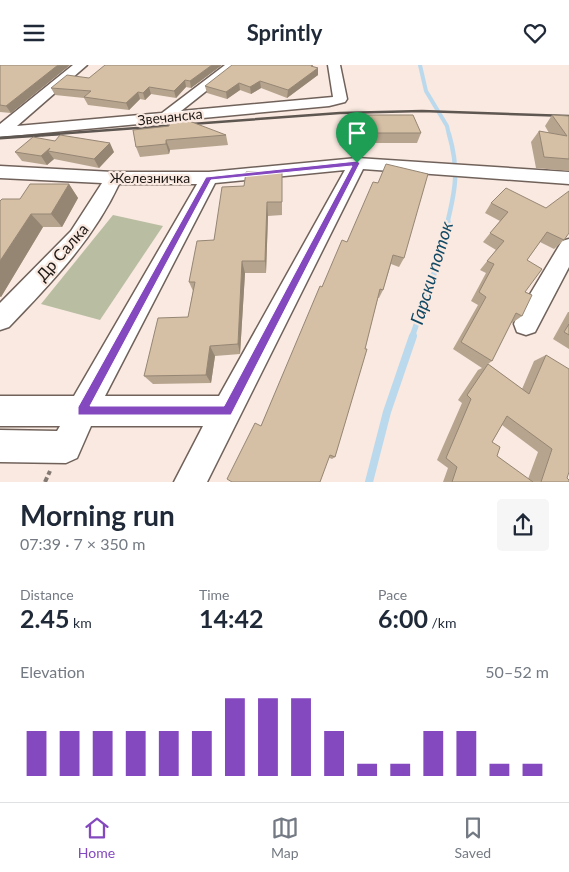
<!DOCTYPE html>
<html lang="en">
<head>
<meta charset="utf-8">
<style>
	body { margin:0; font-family:Lato,sans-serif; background:#f6f6f7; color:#1f2937; height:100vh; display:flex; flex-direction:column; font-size:19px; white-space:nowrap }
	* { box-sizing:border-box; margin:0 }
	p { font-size:16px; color:#747a83 }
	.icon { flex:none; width:28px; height:28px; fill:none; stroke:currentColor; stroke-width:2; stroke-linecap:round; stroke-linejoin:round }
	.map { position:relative; height:417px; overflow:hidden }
	.panel { display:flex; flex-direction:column; background:#fff; flex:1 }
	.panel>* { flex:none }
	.pin { position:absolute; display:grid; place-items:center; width:42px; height:42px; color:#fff; margin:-51px -21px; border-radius:50% 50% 50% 0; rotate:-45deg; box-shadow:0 0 5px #0007 }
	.pin .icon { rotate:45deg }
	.round { display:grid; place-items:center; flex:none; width:52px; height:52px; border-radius:5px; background:#f6f6f7 }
	.head { display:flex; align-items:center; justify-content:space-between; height:85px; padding:0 20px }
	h1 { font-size:28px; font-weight:700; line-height:38px }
	.metrics { display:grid; grid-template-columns:repeat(3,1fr); gap:8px; height:85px; padding:5px 20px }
	.metrics div { display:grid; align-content:center }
	.metrics b { font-size:25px; font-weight:700 }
	.metrics small { font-size:14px; font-weight:400 }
	.metrics p { font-size:14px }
	.chart { height:140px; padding:10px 20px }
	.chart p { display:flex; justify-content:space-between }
	.chart svg { width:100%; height:90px; margin-top:5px; stroke:#8449bf; stroke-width:6 }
	header { display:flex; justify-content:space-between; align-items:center; height:65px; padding:0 20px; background:#fff; font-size:22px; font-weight:700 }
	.menu { display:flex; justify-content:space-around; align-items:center; height:70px; border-top:1px solid #e0e1e3; background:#fff; font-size:14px; color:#747a83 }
	.menu a { display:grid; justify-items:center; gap:2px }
	.menu .on { color:#8449bf }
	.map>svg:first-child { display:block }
	.green { fill:#b9bda1 }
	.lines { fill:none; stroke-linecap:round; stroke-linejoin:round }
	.stream-far3 { stroke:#bad9ed; stroke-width:4 }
	.stream-far2 { stroke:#bad9ed; stroke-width:4.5 }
	.stream-far1 { stroke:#bad9ed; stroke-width:5.5 }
	.stream { stroke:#bad9ed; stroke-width:8 }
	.minor-casing { stroke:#70625b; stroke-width:3 }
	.path { stroke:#847a74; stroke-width:4; stroke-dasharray:5 3; stroke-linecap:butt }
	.minor { fill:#fff; fill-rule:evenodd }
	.rail-far1 { stroke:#5e5651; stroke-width:2.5 }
	.rail { stroke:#5e5651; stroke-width:3 }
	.wall { fill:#b7a48e; fill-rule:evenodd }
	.shaded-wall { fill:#958674 }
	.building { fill:#d5bfa5; stroke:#958674 }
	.route { fill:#8449bf; stroke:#fff; fill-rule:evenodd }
	.labels { text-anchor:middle; stroke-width:4.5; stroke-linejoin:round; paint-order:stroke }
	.far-street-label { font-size:14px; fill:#1e1815; stroke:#f9e9e0 }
	.street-label { font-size:16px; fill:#1e1815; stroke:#f9e9e0 }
	.water-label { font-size:18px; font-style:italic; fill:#114965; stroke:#f9e9e0 }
</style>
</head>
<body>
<header><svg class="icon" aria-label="menu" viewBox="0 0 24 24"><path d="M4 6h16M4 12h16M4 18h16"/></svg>Sprintly<svg class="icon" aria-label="heart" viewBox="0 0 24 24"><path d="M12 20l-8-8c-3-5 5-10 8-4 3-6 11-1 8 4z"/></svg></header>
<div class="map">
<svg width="569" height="417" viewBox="0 0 569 417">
	<rect width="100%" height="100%" fill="#f9e9e0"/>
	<path class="green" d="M113,150L163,161L100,255L41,239Z"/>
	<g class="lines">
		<path class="stream-far3" d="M420,0L426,26L447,61L449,70"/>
		<path class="stream-far2" d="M447,159C456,123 459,104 449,69"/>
		<path class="stream-far1" d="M412,272L438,197L448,157"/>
		<path class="stream" d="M369,417L387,347L413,271"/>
		<defs>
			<path id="minor" d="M73,0H87L17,61L162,48L225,0H239L181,46L333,32L328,0H340L347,34L345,37L329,41L0,72V59Z
				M357,93L569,107V119L363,104L207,417H174L203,361H91L77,393L66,398L0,397V365L57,366L60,361H0V331H74L197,119H119C93,175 51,218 9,262L0,265V238L71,166L102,118L0,113V101L113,107H209ZM345,105L219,331H105L215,118Z
				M569,174V202L535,267L526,270L517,267L514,259L517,251L562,176Z"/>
		</defs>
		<use href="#minor" class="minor-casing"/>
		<path class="path" d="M45,417L50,406"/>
		<use href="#minor" class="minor"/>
		<path class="rail-far1" d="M42,70L340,48L422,46L569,51"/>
		<path class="rail" d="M0,73L59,69"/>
	</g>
	<path class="wall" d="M0,0H70L11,48L0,47Z
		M222,0L191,23L186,22L176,33L151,29L145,35L140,34L129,45L88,40L84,33L55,30L51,23L89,13Z
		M315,2L318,3V10L287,33L261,23L251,29L240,25L227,34L207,28L205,21Z
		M366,50L421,68L417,78H368L364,60Z
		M552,50L569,51V106L536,103L531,77L539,66L549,68L545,61Z
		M133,65L226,70L228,80L170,85L169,89L140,92L136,82Z
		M55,76L114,87L99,103L54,94L47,100L22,96L15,87Z
		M282,107V150L268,151L266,208H245L240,289L215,291L211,318L153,319L144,311L188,252L193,226L189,217L214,175L244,121Z
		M69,119L78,133L62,162H43L1,232H0V136L20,134Z
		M491,138L564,175L554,184L540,177L527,195L525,227L522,251L512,258H511L492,296L488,299L522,324L534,296L546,290L567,413L569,417H443L448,403L437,395L462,338L458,335L478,305L482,303L453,284L478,240L471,236L486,208L480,205L496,185L483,177L500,156L485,148ZM502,360L538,387L528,414L497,391L492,377Z
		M347,177L404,193L399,202L391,199L383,225L379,233H378L335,392L332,394L261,361L322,222Z
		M568,247H569V284L553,274Z"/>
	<path class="shaded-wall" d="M58,0H70L11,48L6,41Z
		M212,0H222L191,23L190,16Z
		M318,3V10L287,33L288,25Z
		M185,15L186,22L176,33L174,26Z
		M260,16L261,23L251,29L250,22Z
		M239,18L240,25L227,34L226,27Z
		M149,22L151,29L145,35L143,28Z
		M138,27L140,34L129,45L126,38Z
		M166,75L170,85L169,89L166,79Z
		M110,78L114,87L99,103L94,94Z
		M50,83L48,86L54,94L47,100L41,91Z
		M69,119L78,133L62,162L51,149Z
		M267,137L268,151L266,208L265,196Z
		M31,149L43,162L1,232L0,231V196Z
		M242,196L245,208L240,289L238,279Z
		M210,281L215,291L211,318L206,310Z"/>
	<path class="building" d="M0,0H58L6,41L0,40Z
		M105,0H212L190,16L185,15L174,26L149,22L143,28L138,27L126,38L84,32L91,26L51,23L67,10L89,13Z
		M232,0H313L311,1L318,3L288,25L260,16L250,22L239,18L226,27L205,21Z
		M366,50H413L421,68H370Z
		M552,50L569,51V94L544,92L539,66L567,71Z
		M184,54L226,70L166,75V79L136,82L133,65L169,61L170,55Z
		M60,70L110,78L94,94L48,86L50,83L41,91L15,87L33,72L55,76Z
		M386,99L428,109L404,193L393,190L383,225L380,224L365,284H367L335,392L330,390L320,417H232L227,414L255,358L261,361L320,221L322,222L342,175L347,177L373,117L378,118Z
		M246,107H282V137H267L265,196H242L238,279L210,281L206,310L144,311L158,253L188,252L195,217H189L197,176L214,175L222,122L244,121Z
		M30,119H69L51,149H31L0,196V136L2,134H20Z
		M506,123L546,143L569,126V168L564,175L547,167L527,195L542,204L525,227L532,230L522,251L516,248L492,296L461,277L486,232L479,227L494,199L487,196L504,176L490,168L508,147L491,138Z
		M569,259V270L564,267Z
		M546,290L569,304V407L567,413L569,415V417H541L552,384L507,351L492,377L500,382L497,391L533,417H452L457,402L446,393L471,334L467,330L488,299L529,329Z"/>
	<path class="route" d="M357,96L360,98L231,350H78V342L206,112ZM352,101L224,341H90L211,115Z"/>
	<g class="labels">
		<g class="far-street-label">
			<text transform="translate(170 52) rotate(-6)" y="5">Звечанска</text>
			<text x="150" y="118">Железничка</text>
		</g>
		<g class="street-label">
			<text transform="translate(62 187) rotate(-49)" y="6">Др Салка</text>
		</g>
		<g class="water-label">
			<text transform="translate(432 208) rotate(-73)" y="6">Гарски поток</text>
		</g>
	</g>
</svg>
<div class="pin" style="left:357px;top:98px;background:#1e9e55"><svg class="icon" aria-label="arrive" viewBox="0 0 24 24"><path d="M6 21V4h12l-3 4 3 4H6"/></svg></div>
</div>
<section class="panel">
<div class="head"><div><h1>Morning run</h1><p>07:39 · 7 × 350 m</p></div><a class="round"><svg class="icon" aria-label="share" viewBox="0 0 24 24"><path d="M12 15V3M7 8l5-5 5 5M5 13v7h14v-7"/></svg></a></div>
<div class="metrics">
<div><p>Distance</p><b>2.45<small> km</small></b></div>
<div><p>Time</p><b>14:42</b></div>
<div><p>Pace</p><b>6:00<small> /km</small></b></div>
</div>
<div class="chart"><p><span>Elevation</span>50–52 m</p>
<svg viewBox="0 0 160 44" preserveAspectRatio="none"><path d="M5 44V22M15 44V22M25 44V22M35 44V22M45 44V22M55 44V22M65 44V6M75 44V6M85 44V6M95 44V22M105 44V38M115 44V38M125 44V22M135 44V22M145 44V38M155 44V38"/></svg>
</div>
</section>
<nav class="menu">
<a class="on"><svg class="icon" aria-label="home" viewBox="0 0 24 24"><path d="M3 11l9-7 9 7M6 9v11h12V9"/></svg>Home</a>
<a><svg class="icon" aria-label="map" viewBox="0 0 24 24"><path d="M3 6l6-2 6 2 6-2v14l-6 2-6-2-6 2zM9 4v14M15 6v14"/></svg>Map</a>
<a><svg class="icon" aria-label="saved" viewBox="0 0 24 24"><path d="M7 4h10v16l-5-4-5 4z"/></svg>Saved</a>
</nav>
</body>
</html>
